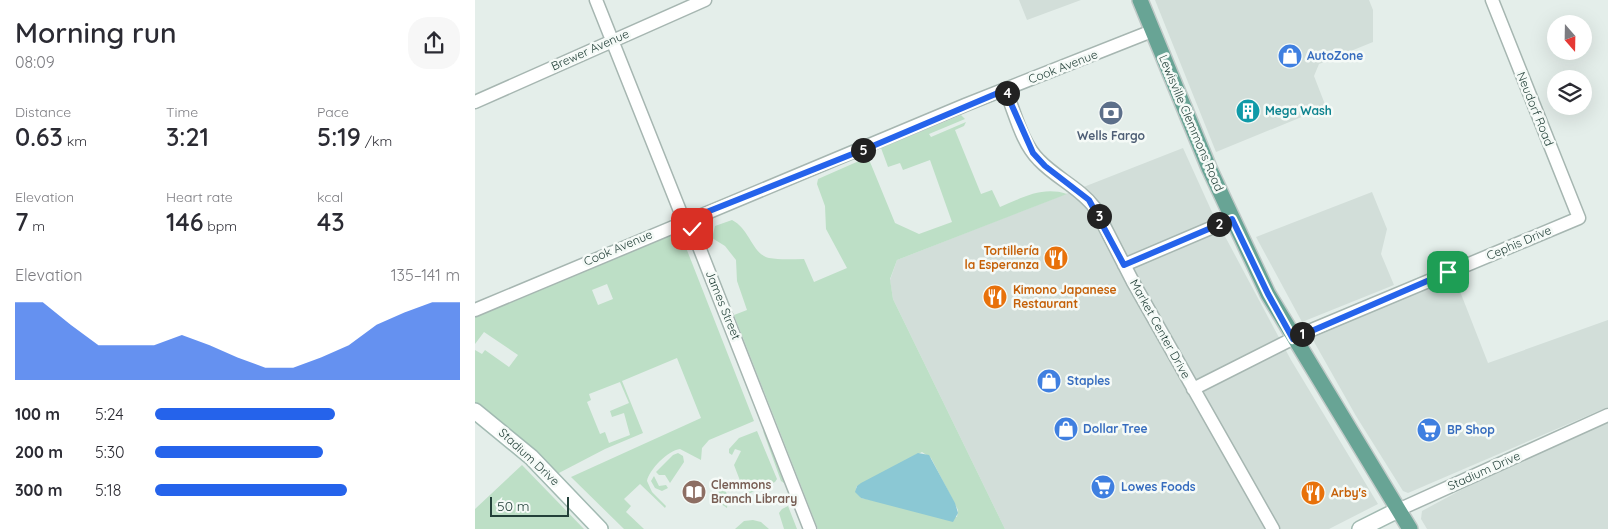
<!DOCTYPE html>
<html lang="en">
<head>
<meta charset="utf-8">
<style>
	body { margin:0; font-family:Quicksand,sans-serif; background:#f7f7f7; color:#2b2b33; height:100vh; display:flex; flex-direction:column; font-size:19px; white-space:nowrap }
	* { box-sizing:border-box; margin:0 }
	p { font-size:16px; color:#7c7c81 }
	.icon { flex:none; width:28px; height:28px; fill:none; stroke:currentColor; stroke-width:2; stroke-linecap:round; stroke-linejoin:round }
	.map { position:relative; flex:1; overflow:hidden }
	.side { display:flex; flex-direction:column; background:#fff; width:475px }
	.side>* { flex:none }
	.needle { width:32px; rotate:160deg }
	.tools { position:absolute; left:1072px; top:15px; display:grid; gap:10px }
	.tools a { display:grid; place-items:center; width:45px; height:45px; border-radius:50%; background:#fff; box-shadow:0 5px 20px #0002; font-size:25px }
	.scale { position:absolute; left:15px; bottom:12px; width:79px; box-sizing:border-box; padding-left:5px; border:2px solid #234039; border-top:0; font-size:14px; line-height:18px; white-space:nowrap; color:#234039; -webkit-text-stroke:4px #f5faf7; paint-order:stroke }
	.pin { position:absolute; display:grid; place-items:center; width:42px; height:42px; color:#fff; margin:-21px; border-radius:10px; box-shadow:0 2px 8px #0006 }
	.km { position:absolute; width:25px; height:25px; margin:-12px; border-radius:50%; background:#222; color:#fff; font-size:14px; line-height:25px; text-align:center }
	.round { display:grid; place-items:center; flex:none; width:52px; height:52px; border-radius:20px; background:#f7f7f7 }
	.headline { display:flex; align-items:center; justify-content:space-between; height:85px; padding:0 15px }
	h1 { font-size:28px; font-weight:600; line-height:38px }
	.stats { display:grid; grid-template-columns:repeat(3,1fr); gap:8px; height:85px; padding:5px 15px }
	.stats div { display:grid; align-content:center }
	.stats b { font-size:25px; font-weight:600 }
	.stats small { font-size:14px; font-weight:400 }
	.stats p { font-size:14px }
	.chart { height:140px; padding:10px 15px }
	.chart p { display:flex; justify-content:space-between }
	.chart svg { width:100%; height:90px; margin-top:5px; fill:#2563eb; opacity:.7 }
	ul { padding:0 15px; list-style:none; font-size:16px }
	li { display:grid; grid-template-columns:80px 60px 1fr; align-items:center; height:38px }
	li i { height:12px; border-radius:6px; background:#2563eb }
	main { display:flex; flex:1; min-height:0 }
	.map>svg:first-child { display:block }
	.built { fill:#d2ded9 }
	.green { fill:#bddfc6; fill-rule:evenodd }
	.water { fill:#8bc8d4 }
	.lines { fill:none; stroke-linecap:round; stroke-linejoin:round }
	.street-casing { stroke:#a6b6b1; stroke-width:15 }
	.secondary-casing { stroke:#a2bab2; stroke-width:18 }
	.primary-casing { stroke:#c1cac8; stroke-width:18 }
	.street { stroke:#fff; stroke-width:12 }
	.secondary { stroke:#fff; stroke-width:15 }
	.primary { stroke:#68a495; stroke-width:15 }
	.route-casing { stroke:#fff; stroke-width:10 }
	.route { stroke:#2563eb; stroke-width:6 }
	.labels { text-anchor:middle; stroke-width:5; stroke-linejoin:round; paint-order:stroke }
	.street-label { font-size:12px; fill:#234039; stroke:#f5faf7 }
	.shop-label { font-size:12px; font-weight:bold; fill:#366cbe; stroke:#f5faf7; text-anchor:start }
	.culture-label { font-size:12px; font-weight:bold; fill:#0d838f; stroke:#f5faf7; text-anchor:start }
	.service-label { font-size:12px; font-weight:bold; fill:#4e5e75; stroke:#f5faf7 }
	.food-label { font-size:12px; font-weight:bold; fill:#c56008; stroke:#f5faf7; text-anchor:start }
	.education-label { font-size:12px; font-weight:bold; fill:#785e54; stroke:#f5faf7; text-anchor:start }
</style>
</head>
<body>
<main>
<section class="side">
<div class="headline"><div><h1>Morning run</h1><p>08:09</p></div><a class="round"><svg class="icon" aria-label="share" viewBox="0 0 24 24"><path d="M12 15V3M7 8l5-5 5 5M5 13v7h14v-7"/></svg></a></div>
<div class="stats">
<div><p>Distance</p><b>0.63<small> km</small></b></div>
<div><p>Time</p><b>3:21</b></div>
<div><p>Pace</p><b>5:19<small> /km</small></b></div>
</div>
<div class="stats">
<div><p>Elevation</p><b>7<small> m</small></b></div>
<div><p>Heart rate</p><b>146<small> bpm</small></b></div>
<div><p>kcal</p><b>43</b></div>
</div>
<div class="chart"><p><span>Elevation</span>135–141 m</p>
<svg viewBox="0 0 160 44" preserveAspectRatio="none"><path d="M0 44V6L10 6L20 17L30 27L40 27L50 27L60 22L70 27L80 33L90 38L100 38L110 33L120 27L130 17L140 11L150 6L160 6V44z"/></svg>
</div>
<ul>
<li><b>100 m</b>5:24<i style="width:59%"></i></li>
<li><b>200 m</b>5:30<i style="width:55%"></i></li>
<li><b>300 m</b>5:18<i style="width:63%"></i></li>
</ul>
</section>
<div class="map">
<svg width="1133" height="529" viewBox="0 0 1133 529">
	<rect width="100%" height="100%" fill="#e4eeea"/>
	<path class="built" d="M544,0H606L552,20Z
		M680,0H894L898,10V42L844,64L839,76L851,107L741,152Z
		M708,148L737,212L816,360L903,504L854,529H530L418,299L415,280L422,260Z
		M897,192L912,229L906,254L919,285L827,322L781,237Z
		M979,276L1013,363L1133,320V407L933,493L928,491L881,416L838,340L840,335Z
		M1133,422V529H952L946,519L947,511L984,491L1092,438Z"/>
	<path class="green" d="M486,115L490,119L454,134L456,137L491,122L489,126L480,130L506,194L517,190L525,207C547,198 567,186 592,194L422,260L415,279L418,299L530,529H343L259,315L272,310L262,281L261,260L250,246L237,238L240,226L257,220C275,229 277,254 294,258C305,260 318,259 329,259L339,282L372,268L351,229L350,206L342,184L343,179L393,157L420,223L444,234L477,222L455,160L428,170L425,163L413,167L406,148ZM447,452L456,458L483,510L482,517L386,498L381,488L382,486Z
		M205,230L208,232L203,235L204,237L208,240L279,421L234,440L227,448L226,460L205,449C193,450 174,470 172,481L177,492L191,506L190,508L165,484L149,499L156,506L151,512L169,529H149L96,477L226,418L202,358L147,381L168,433L130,449L82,474L0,403V350L7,354L10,350L34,367L43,355L9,332L0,344V315ZM132,284L138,299L123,305L117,290ZM145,382L154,403L135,411L137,417L149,413L155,435L134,443L130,432L125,434L112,402L116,400L114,394Z
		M282,431L302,479L300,482L273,494L269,491L259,465L266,451L260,449L257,455L254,453V449L264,438Z
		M288,431L292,434L309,476V483L306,481Z
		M203,453L208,456L209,462L195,483L190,475H184L181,472L198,455Z
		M47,465L109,529H0V509Z
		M179,476L184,486L191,485L193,488L187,491L180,488L176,481Z
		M248,486L253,496L252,508L239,499Z
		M313,506L322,529H309L304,513L307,509Z
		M278,520L286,522L294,529H260L269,521Z"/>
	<path class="water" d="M443,453L454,455L480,503L483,513L478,522L386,498L380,492L382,486L386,483Z"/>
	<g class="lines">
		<defs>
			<path id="street" d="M121,0L209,221L217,229L335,529
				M530,89C540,112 546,142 564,160C581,178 605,188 620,208L658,282L798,529
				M0,102L230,0
				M649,265L757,219
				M0,310L490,105L677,31
				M718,389L827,334L1104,218L1017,0
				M923,510L1133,415"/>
			<path id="secondary" d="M0,411L56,457L125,529
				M885,529L923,510"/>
			<path id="primary" d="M665,0L734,168L793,294L935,529"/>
		</defs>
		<use href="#street" class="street-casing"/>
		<use href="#secondary" class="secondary-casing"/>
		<use href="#primary" class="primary-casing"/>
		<use href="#street" class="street"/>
		<use href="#secondary" class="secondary"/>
		<use href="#primary" class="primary"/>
	</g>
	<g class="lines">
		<defs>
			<path id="route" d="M217,229L209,221L400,145L530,90L558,153L570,166L614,200L649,265L757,219L793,294L818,339L973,272"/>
		</defs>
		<use href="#route" class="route-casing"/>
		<use href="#route" class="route"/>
	</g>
	<defs>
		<symbol id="shop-disc" viewBox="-11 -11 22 22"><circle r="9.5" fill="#3f7fe0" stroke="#f5faf7"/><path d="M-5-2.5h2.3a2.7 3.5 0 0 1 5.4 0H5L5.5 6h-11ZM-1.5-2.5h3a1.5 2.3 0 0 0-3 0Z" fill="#fff"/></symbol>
		<symbol id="building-disc" viewBox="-11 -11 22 22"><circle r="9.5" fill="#0f9aa8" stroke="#f5faf7"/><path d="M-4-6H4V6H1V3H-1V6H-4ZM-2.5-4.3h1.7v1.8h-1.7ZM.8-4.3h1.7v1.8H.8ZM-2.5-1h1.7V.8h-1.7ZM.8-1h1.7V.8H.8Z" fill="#fff"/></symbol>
		<symbol id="bank-disc" viewBox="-11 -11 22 22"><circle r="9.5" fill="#5c6f8a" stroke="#f5faf7"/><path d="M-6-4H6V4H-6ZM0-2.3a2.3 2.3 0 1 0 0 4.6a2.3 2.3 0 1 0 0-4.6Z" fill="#fff"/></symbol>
		<symbol id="restaurant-disc" viewBox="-11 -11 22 22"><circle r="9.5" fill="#e8710a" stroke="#f5faf7"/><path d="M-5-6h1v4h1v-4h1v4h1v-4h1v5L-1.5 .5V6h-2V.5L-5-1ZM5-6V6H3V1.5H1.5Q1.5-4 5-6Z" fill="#fff"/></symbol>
		<symbol id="supermarket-disc" viewBox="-11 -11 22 22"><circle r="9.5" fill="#3f7fe0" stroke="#f5faf7"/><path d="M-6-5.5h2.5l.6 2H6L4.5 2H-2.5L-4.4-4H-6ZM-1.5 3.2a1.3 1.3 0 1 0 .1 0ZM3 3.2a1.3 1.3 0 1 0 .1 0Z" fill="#fff"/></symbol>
		<symbol id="library-disc" viewBox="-11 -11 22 22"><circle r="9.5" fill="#8d6e63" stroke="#f5faf7"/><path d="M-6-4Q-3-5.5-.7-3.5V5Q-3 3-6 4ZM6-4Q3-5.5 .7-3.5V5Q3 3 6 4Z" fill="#fff"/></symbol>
	</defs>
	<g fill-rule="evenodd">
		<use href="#shop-disc" x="801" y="42" width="28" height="28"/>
		<use href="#building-disc" x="759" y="97" width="28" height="28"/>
		<use href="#bank-disc" x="622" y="99" width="28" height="28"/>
		<use href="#restaurant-disc" x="567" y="244" width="28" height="28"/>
		<use href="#restaurant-disc" x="506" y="283" width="28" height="28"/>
		<use href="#shop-disc" x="560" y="367" width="28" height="28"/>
		<use href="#shop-disc" x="577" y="415" width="28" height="28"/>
		<use href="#supermarket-disc" x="940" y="416" width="28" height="28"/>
		<use href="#supermarket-disc" x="614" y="473" width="28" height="28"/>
		<use href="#library-disc" x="205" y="478" width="28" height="28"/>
		<use href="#restaurant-disc" x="824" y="479" width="28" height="28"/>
	</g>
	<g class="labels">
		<g class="street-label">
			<text transform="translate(115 50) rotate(-24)" y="4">Brewer Avenue</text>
			<text transform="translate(588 67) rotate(-21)" y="4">Cook Avenue</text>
			<text transform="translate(1060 109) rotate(68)" y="4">Neudorf Road</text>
			<text transform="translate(716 123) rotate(67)" y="4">Lewisville Clemmons Road</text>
			<text transform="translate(1044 243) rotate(-23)" y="4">Cephis Drive</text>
			<text transform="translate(143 248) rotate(-23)" y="4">Cook Avenue</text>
			<text transform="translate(248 305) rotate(68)" y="4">James Street</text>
			<text transform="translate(685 329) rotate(61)" y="4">Market Center Drive</text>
			<text transform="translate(54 457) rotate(43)" y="4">Stadium Drive</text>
			<text transform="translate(1009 471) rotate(-24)" y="4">Stadium Drive</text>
		</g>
		<g class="shop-label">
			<text x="832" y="60">AutoZone</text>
			<text x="592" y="385">Staples</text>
			<text x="608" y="433">Dollar Tree</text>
			<text x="972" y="434">BP Shop</text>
			<text x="646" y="491">Lowes Foods</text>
		</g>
		<g class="culture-label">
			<text x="790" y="115">Mega Wash</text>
		</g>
		<g class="service-label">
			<text x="636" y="140">Wells Fargo</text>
		</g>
		<g class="food-label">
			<text x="564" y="255" text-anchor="end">Tortillería<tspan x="564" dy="14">la Esperanza</tspan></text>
			<text x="538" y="294">Kimono Japanese<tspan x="538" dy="14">Restaurant</tspan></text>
			<text x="856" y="497">Arby's</text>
		</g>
		<g class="education-label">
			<text x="236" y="489">Clemmons<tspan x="236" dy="14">Branch Library</tspan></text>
		</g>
	</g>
</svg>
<div class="tools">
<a><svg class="needle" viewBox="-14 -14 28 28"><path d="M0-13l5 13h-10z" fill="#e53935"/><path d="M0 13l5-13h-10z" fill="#7c7c81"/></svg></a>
<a><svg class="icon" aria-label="layers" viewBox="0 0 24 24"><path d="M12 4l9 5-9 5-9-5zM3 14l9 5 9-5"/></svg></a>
</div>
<div class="scale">50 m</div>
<div class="pin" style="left:973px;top:272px;background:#1e9e55"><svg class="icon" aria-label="arrive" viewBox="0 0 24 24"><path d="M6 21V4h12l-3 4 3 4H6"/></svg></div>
<div class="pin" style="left:217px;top:229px;background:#d93025"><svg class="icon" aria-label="check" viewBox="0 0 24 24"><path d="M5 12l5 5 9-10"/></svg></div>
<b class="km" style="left:827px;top:334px">1</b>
<b class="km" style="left:744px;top:224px">2</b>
<b class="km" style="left:624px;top:216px">3</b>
<b class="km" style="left:532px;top:93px">4</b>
<b class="km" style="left:388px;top:150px">5</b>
</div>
</main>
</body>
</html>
